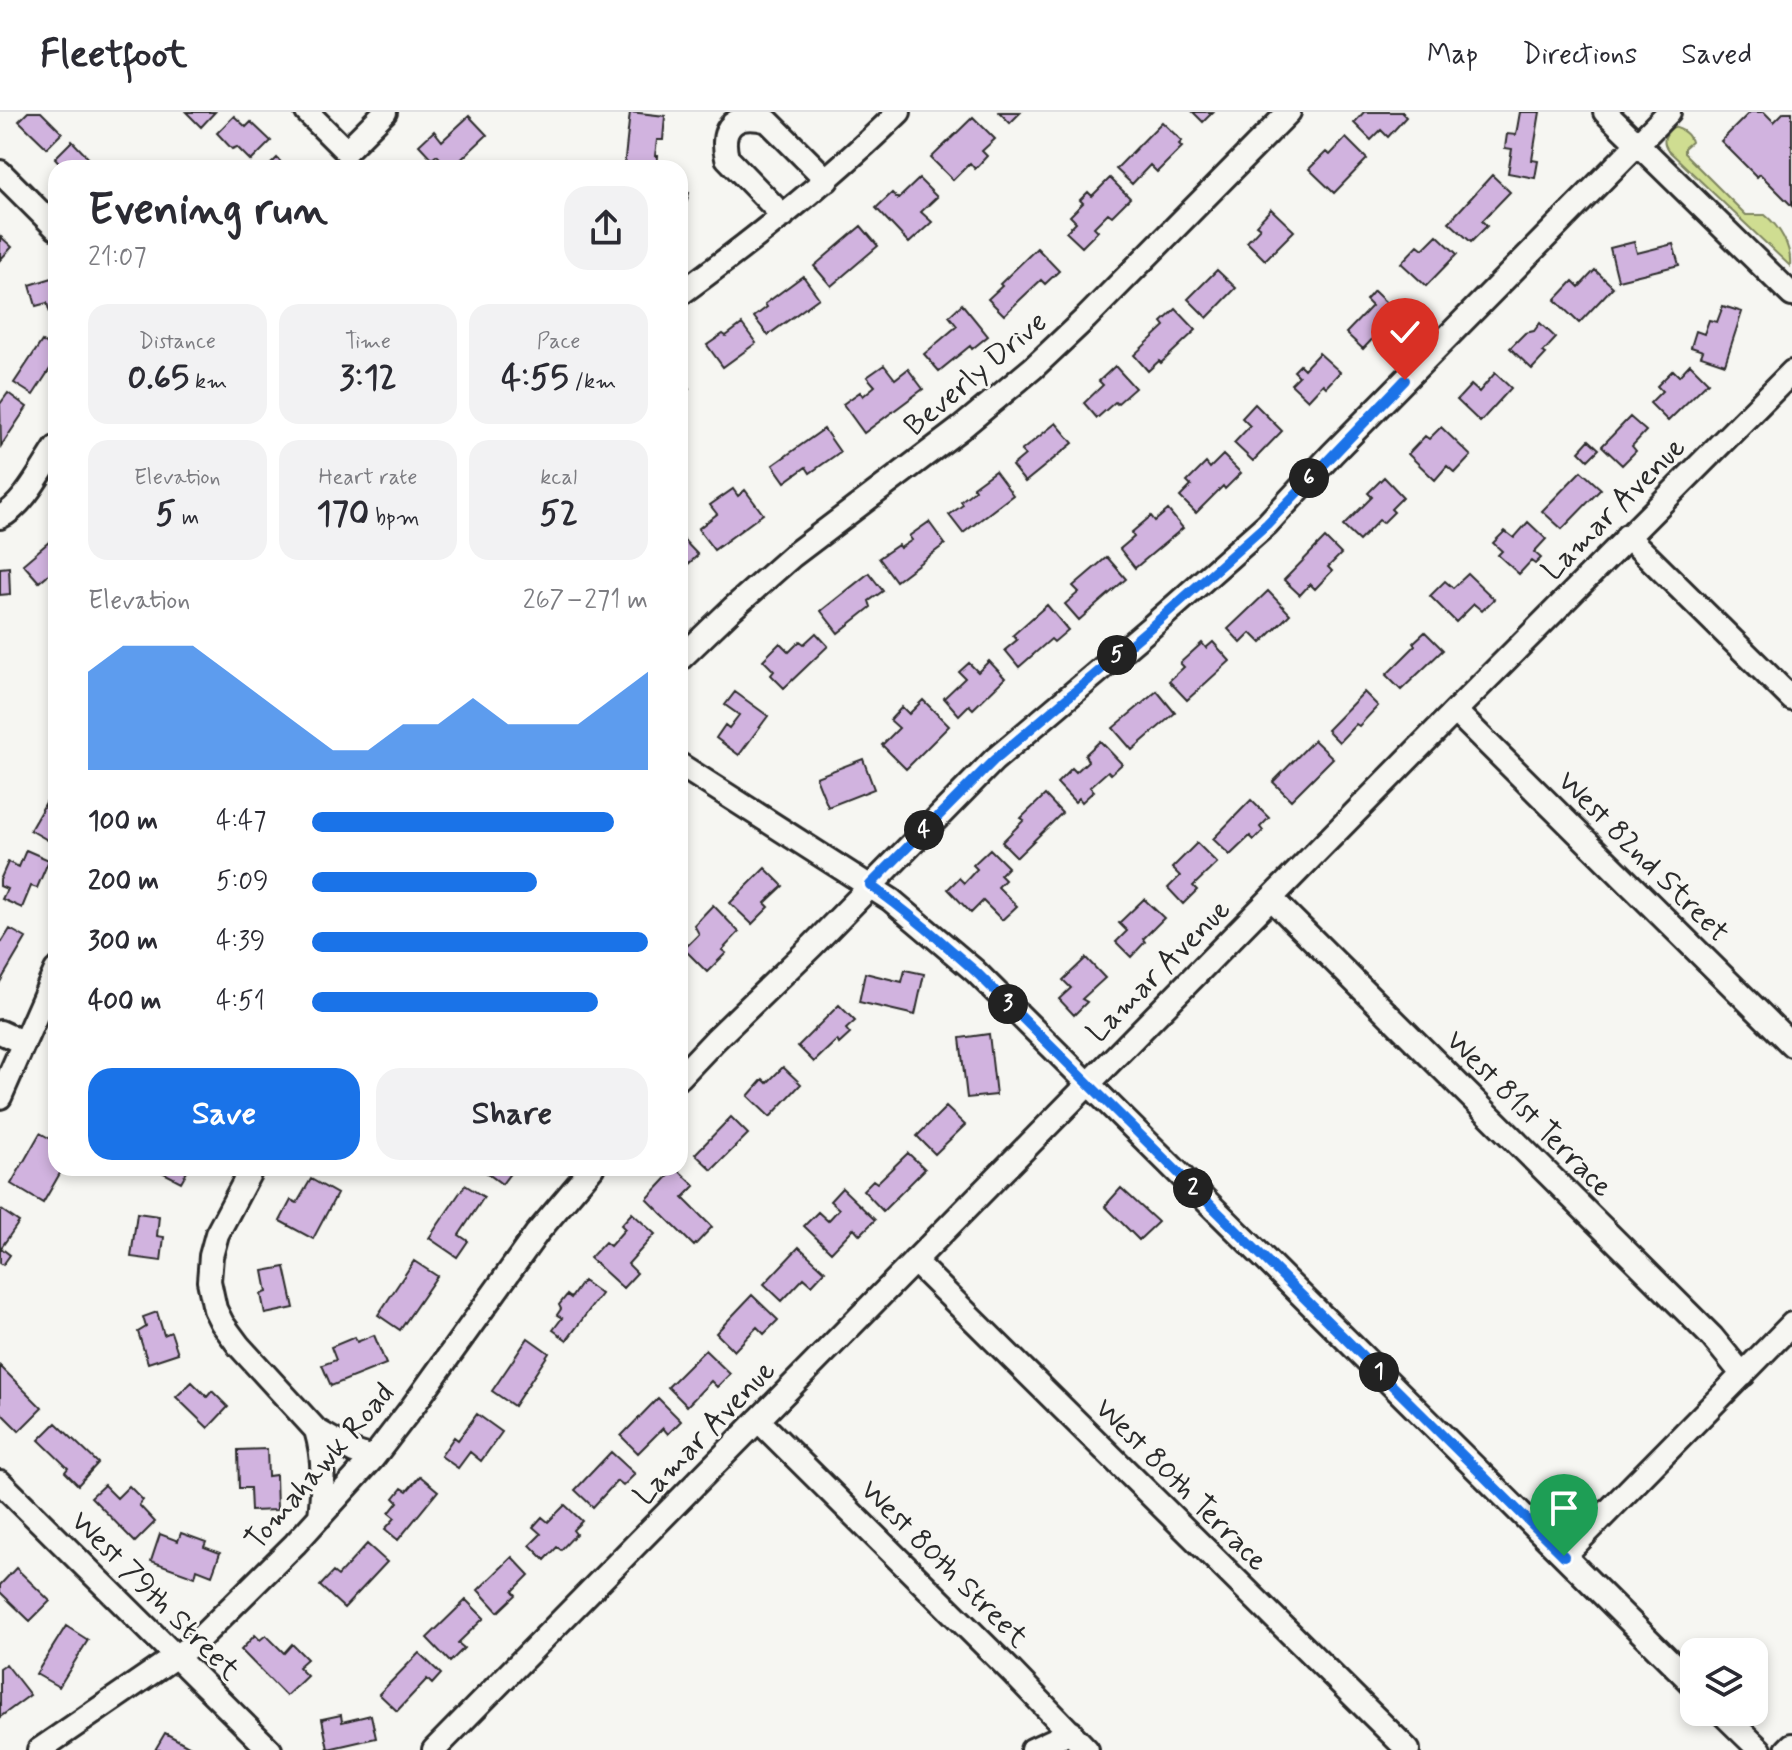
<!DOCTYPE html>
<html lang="en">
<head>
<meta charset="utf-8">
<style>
	body { margin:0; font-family:Mynerve,sans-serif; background:#f2f2f3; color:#2b2b33; height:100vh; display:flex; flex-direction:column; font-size:30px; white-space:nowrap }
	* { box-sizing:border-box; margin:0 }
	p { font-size:26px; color:#7c7c81 }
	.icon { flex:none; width:44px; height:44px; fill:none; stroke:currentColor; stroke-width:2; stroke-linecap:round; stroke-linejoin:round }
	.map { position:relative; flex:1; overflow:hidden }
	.panel { position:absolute; left:48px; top:48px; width:640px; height:1016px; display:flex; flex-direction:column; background:#fff; border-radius:24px; box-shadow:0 4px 12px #0003 }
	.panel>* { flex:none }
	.tools { position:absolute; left:1680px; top:1526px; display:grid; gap:16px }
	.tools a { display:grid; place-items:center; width:88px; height:88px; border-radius:16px; background:#fff; box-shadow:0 4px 12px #0003; font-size:40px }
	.pin { position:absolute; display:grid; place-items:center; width:68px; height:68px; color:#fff; margin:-82px -34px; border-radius:50% 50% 50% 0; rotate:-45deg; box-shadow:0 0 8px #0007 }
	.pin .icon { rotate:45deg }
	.km { position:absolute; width:40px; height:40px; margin:-20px; border-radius:50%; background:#222; color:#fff; font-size:22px; line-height:40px; text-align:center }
	.round { display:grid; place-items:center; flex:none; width:84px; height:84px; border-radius:24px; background:#f2f2f3 }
	.head { display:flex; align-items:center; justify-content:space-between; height:136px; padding:0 40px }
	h1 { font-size:44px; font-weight:800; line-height:60px }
	.metrics { display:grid; grid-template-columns:repeat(3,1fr); gap:12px; height:136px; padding:8px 40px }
	.metrics div { display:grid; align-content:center; border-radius:20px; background:#f2f2f3; text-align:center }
	.metrics b { font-size:34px; font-weight:800 }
	.metrics small { font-size:22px; font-weight:400 }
	.metrics p { font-size:22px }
	.chart { height:224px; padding:16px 40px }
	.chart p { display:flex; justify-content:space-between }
	.chart svg { width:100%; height:144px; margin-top:8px; fill:#1a73e8; opacity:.7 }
	.button { display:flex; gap:16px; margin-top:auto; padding:16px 40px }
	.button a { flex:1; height:92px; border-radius:24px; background:#1a73e8; color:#fff; font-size:32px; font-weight:800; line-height:92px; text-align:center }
	.button a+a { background:#f2f2f3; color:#2b2b33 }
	ul { padding:0 40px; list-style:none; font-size:26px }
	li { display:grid; grid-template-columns:128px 96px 1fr; align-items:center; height:60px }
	li i { height:20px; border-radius:10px; background:#1a73e8 }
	header { display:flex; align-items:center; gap:48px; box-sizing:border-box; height:112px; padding:0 40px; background:#fff; border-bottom:2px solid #e1e1e2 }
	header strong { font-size:38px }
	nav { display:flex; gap:44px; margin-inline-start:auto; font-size:28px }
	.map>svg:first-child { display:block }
	.green { fill:#cfdd91; stroke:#7d845e; stroke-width:2 }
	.building { fill:#d1b3df; stroke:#2b2b2b; stroke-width:2 }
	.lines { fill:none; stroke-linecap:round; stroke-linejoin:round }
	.minor-casing { stroke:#2b2b2b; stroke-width:28 }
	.minor { stroke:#f6f6f2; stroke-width:22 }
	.route-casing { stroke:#fff; stroke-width:16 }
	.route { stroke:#1a73e8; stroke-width:10 }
	.labels { text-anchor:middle; stroke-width:6; stroke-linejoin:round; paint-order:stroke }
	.street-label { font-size:30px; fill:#2b2b2b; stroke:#f6f6f2 }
</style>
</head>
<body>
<header>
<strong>Fleetfoot</strong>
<nav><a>Map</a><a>Directions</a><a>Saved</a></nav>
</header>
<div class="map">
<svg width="1792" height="1638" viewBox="0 0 1792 1638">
	<rect width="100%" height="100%" fill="#f6f6f2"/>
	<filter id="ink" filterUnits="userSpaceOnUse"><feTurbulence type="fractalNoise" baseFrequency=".0125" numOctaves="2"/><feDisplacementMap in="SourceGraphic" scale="16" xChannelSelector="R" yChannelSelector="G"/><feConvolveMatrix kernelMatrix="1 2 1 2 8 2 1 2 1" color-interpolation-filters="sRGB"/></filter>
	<g filter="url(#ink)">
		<path class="green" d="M1673,15C1681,17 1689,21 1691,30L1684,36V41L1746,103H1765C1779,114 1792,135 1790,154L1668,38C1661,28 1665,22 1673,15Z"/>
		<path class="building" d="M28,0H41L62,21L47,36L19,9Z
			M186,0H215L201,15Z
			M630,0L665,4L663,28H657L655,44H658L657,56H624Z
			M999,0H1021L1010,11Z
			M1193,0H1213L1203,10Z
			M1364,0H1404L1402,1L1406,5L1388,25L1381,18L1371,28L1354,11Z
			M1520,0H1540L1532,48L1538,49L1535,66L1508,61L1512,37L1505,36L1507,22L1516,23Z
			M1750,0H1764L1774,10L1784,0H1792V94L1760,62L1757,65L1721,29Z
			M234,4L246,15L251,10L271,29L251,49L237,35L232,37L217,21Z
			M469,4L487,23L452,56H449L437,43L432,47L419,33L434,19L442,29Z
			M973,5L995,27L982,39L987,44L975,57L970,51L953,68L931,46Z
			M1162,10L1182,29L1179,32L1182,35L1157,60L1150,53L1132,72L1116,57Z
			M1346,26L1367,47L1334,81L1309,57L1326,40L1330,43Z
			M72,29L98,56H64L55,46Z
			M277,46L286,56H267Z
			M1492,63L1510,80L1482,109L1487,114L1471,130L1449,110Z
			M1110,66L1130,86L1112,104L1108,101L1094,115L1098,119L1082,135L1066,120L1076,110L1070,104L1083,91L1080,88L1088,80L1092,84Z
			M919,67L937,85L921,100L932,110L909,131L876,96L892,81L898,87Z
			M680,78L689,81L680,112Z
			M1271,97L1294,119L1265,148L1247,130L1260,116L1256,113Z
			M861,114L878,134L831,174L814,154Z
			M1437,123L1457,142L1426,174L1401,151L1418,133L1423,137Z
			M0,124L12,135L0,148Z
			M1634,130L1637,141L1673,132L1679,153L1618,168L1610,136Z
			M1037,136L1059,159L1045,172L1041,168L1004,203L988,187L1002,174L1000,172Z
			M1217,158L1236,176L1207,206L1188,187Z
			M1595,158L1613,175L1579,211L1555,188L1573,169L1579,175Z
			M803,164L819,186L768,223L754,205L767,195L765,192Z
			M52,166L56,179V222L47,191L36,194L30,173Z
			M1374,179L1397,201L1363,237L1346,221L1372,194L1366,188Z
			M962,192L988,224L972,237L970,234L939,259L924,242L957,214L949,204Z
			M1723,194L1742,200L1725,252L1701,244L1703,239L1691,235L1696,219L1704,222L1709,208L1717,210Z
			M1176,197L1196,218L1161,251L1159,249L1148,259L1134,243L1165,214L1162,210Z
			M1540,211L1556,226L1543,240L1546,242L1532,257L1510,236L1525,221L1534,219Z
			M742,212L756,231L723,255L707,233L723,222L726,224Z
			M42,229L56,239V256L54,259L50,257L33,283L14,271Z
			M1319,241L1340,260L1326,275L1323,272L1308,288L1291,272L1299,264L1294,259L1300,253L1304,257Z
			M1690,252L1708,270L1668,309L1650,291L1662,279L1657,274L1673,258L1679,264Z
			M884,253L895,267L908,257L923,277L864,321L843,292L860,280L863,284L875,274L867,265Z
			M1115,254L1135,276L1117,292L1115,290L1097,306L1084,291L1103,273L1099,269Z
			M1495,261L1511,276L1480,310L1457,288L1471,273L1479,280Z
			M680,265L689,277L680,284Z
			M8,281L27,295L1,334L0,292Z
			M1255,292L1282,319L1253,349L1234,331L1250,314L1242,306Z
			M1630,305L1646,319L1632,334L1636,339L1622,353L1602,334Z
			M1056,311L1073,331L1025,370L1012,354L1025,343L1021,339Z
			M1441,315L1471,344L1455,361L1447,354L1435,368L1408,342L1425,324L1429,327Z
			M824,317L840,340L810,361L806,355L785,370L773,353Z
			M1589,328L1599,337L1588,348L1579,339Z
			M1223,343L1241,361L1225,377L1223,374L1196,401L1180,385L1191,374L1187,370L1206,351L1210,356Z
			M995,359L1013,383L963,421L949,403L963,393L961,389L975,378L973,375Z
			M1581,359L1601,377L1562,417L1542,399Z
			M1384,365L1403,385L1391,397L1394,400L1383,411L1379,408L1359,429L1343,414L1372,385L1368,381Z
			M733,377L738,384L745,378L763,402L714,438L698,417L717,402L710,393Z
			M1168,398L1183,416L1135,456L1120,437L1134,425L1131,421L1151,404L1155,409Z
			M929,410L945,432L896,469L879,446L898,433L900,436L912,428L909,424Z
			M1528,410L1546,427L1534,440L1541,446L1535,452L1531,449L1519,462L1498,443L1502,439L1493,431L1505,419L1514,426Z
			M56,424V456L39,470L23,452Z
			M680,424L698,443L680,460Z
			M1325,426L1341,442L1328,455L1332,459L1315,477L1310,472L1300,483L1284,468Z
			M1107,445L1126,467L1079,508L1065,492L1079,480L1073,474Z
			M9,455L10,482L0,483V456Z
			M869,461L883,479L869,489L871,495L838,521L821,499Z
			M1468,462L1494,487L1482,499L1474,492L1456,510L1430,484L1445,469L1453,476Z
			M1268,479L1290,502L1261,531L1251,521L1241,531L1228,517Z
			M1047,493L1068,518L1054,530L1051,527L1019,555L1005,538L1017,528L1013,523Z
			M1425,520L1443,538L1401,578L1386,563L1415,534L1413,531Z
			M816,521L828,534L784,576L771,563L774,559L763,548L780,531L789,540L800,529L804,532Z
			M1213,530L1230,549L1187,588L1169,569L1184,555L1180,551L1202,531L1206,536Z
			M989,549L1005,566L973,597L969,593L959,603L944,586L965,566L959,560L969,551L978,560Z
			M1157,579L1175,601L1132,638L1113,616Z
			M735,580L768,604L739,643L716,626L725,613L729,616L739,603L725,593Z
			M1364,580L1378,594L1359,614L1356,612L1339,630L1327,618Z
			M923,588L949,614L906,657L882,633L899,616L890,608L902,595L909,602Z
			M1314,628L1333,646L1291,688L1273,670Z
			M1100,629L1122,652L1111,662L1108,659L1090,675L1094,679L1082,690L1079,686L1075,690L1057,671L1072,656L1076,660L1088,649L1085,643Z
			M863,647L874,677L828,695L816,665Z
			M56,673V725L53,731L30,718Z
			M1045,683L1062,701L1017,745L1002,730L1024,708L1021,706Z
			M1251,688L1269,706L1260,715L1263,719L1254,728L1250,724L1230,743L1213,727Z
			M1197,731L1217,751L1193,774L1197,778L1183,792L1168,776L1180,764L1172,756Z
			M990,737L1008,755L1000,763L1005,768L998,775L1017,794L1002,808L983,789L971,801L948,777L959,766L964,771L977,757L973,753Z
			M26,738L49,748L37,776L31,774L22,796L2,787L7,777L0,774V768L8,750L19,755Z
			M765,756L783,774L765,791L769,795L752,812L730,791Z
			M1144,787L1164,806L1143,827L1145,830L1131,845L1116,830L1127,819L1119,811Z
			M713,793L739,820L722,838L726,841L707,860L684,837L699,822L694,813Z
			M10,817L26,826L0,870V828L2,830Z
			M1086,846L1105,866L1082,887L1087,890L1074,903L1059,887L1071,876L1063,868Z
			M905,858L924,862L915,903L859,890L865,861L902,870Z
			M839,893L855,909L846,917L850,922L839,932L837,928L814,950L798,934Z
			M989,922L996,983L967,986L960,926Z
			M783,955L801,972L770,1005L748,984L763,967L767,971Z
			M946,995L965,1013L935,1042L917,1024Z
			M731,1005L748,1022L712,1058L695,1042Z
			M40,1021L56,1030V1056H63L43,1091L11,1072Z
			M908,1041L925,1057L883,1099L863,1078L873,1068L877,1071Z
			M159,1056H189L181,1070L158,1058Z
			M491,1056H514L502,1072L487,1061Z
			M676,1056L695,1074L683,1086L712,1115L694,1134L647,1087Z
			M311,1067L337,1082L313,1127L280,1109L291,1088L297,1091Z
			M465,1073L484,1085L459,1123L468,1129L457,1145L429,1126Z
			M842,1076L875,1108L860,1123L854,1116L831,1140L804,1114L818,1100L828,1109L839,1097L830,1089Z
			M1121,1076L1158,1110L1139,1128L1105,1094Z
			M0,1097L19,1110L1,1136L10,1143L3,1153L0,1151Z
			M137,1101L159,1104L157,1124L164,1125L161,1149L131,1145Z
			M632,1101L655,1122L628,1152L637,1161L623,1176L590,1146L605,1130L610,1134L625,1117L621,1113Z
			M799,1135L825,1159L812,1173L804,1166L782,1189L764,1172Z
			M414,1149L437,1164L400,1218L378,1203Z
			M285,1155L294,1196L265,1202L261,1182L267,1180L263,1159Z
			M583,1169L601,1182L567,1228L553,1218L562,1206L557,1203L561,1197L559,1193L567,1183L571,1186Z
			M752,1183L778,1208L764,1222L757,1215L734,1239L716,1221Z
			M157,1200L164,1223L171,1220L178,1241L148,1251L138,1220L146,1215L143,1205Z
			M374,1223L386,1252L331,1274L322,1253L336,1248L331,1235L355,1225L357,1230Z
			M528,1226L549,1241L514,1294L492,1279Z
			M705,1238L730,1262L717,1275L711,1269L687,1294L668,1275Z
			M0,1254L42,1296L19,1319L0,1300Z
			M192,1270L207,1285L212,1279L228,1295L208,1316L176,1285Z
			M658,1286L681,1309L668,1322L663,1316L638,1341L621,1324Z
			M477,1302L502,1320L481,1349L470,1340L458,1356L441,1344L454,1325L458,1328Z
			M56,1311L98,1351L78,1373L65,1360L68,1356L39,1328Z
			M267,1337L268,1364L276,1363L277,1398L251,1399L250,1376H239L238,1338Z
			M611,1340L635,1362L623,1374L617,1369L593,1395L575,1378Z
			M420,1364L438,1379L398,1428L385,1417L395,1406L389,1401L398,1390L394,1386L402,1376L407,1379Z
			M104,1373L117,1386L129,1374L143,1388L139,1393L155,1410L135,1430L91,1385Z
			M565,1393L582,1409L573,1418L576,1422L561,1438L557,1435L545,1448L530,1433L541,1422L533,1415L542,1405L548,1410Z
			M181,1421L206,1430L204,1435L220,1441L212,1463L197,1457L195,1465L151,1449L160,1422L178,1429Z
			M367,1432L387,1450L344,1496L320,1474L333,1460L338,1464Z
			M512,1445L529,1463L513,1479L516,1483L498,1500L478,1478Z
			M16,1456L50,1489L30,1509L0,1480V1473Z
			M466,1488L484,1506L458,1531L464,1536L450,1550L427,1526Z
			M66,1514L88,1528L59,1575L36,1562Z
			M255,1523L260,1528L266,1523L284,1541L292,1532L307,1547L298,1555L307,1564L286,1584L241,1538Z
			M419,1541L441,1562L432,1572L427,1567L397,1599L379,1582Z
			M6,1552L30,1583L0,1605V1556Z
			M341,1603L342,1610L371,1603L376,1626L328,1637L322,1607Z
			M165,1621L196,1638H155Z"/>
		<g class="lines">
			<defs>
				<path id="minor" d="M307,0L346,39L385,0
					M1605,0L1792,183
					M0,60L56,116
					M783,104L727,46C719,14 736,0 768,9L827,68
					M680,182C757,126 831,67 899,0
					M0,405C23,395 42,357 56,336
					M1627,424L1792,587
					M680,547L733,496L792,444L961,316L1033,256L1086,206L1289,0
					M1455,599L1792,933
					M680,653L891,788L975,859L1694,1573
					M1271,786L1712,1225L1743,1263
					M0,920L24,931
					M680,965L715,928L812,834L994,648L1151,515L1267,412L1332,342L1669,0
					M0,985L56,858
					M252,1056L217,1122L211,1144L209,1169L215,1197L222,1211L239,1234L316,1318L354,1340L373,1346
					M914,1149L1408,1638
					M758,1308L1011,1559L1087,1638
					M316,1318C325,1348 323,1375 320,1405
					M0,1370L270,1638
					M1564,1444L1792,1212
					M1721,1600L1760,1638
					M39,1638L195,1531L295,1432L373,1346L413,1294L537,1121L592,1056
					M434,1638L1455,599L1792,260
					M1032,1638L1071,1620
					M1787,1638L1792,1633"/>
			</defs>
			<use href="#minor" class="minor-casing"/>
			<use href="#minor" class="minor"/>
		</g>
	</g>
	<g class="lines" filter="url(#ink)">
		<defs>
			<path id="route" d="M1405,268L1267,412L1151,515L994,648L870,773C907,799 941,829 975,859L1564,1444"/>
		</defs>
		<use href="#route" class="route-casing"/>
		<use href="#route" class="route"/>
	</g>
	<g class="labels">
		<g class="street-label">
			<text transform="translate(975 261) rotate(-40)" y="10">Beverly Drive</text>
			<text transform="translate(1613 396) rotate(-45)" y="10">Lamar Avenue</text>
			<text transform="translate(1644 744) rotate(45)" y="10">West 82nd Street</text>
			<text transform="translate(1158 858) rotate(-45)" y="10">Lamar Avenue</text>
			<text transform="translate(1530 1001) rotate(45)" y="10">West 81st Terrace</text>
			<text transform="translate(704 1320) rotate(-46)" y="10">Lamar Avenue</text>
			<text transform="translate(319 1354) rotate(-49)" y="10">Tomahawk Road</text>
			<text transform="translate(1182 1372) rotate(45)" y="10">West 80th Terrace</text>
			<text transform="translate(945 1451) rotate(45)" y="10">West 80th Street</text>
			<text transform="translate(156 1483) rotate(45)" y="10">West 79th Street</text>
		</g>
	</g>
</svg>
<div class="tools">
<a><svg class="icon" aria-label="layers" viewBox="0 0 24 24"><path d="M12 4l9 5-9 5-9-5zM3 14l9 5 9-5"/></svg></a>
</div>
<div class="pin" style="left:1564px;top:1444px;background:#1e9e55"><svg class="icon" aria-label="arrive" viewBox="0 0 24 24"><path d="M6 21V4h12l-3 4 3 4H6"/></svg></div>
<div class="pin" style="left:1405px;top:268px;background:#d93025"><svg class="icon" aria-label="check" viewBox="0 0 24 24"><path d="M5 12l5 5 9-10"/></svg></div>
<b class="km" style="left:1379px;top:1260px">1</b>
<b class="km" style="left:1193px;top:1076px">2</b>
<b class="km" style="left:1008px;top:892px">3</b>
<b class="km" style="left:924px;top:718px">4</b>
<b class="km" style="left:1117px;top:543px">5</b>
<b class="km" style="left:1309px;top:366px">6</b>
<section class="panel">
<div class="head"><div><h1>Evening run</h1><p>21:07</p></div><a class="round"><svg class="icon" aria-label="share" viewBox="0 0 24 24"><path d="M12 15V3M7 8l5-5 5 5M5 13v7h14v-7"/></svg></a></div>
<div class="metrics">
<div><p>Distance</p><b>0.65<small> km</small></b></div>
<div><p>Time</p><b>3:12</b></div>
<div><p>Pace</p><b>4:55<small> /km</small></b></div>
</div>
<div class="metrics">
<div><p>Elevation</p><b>5<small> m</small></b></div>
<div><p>Heart rate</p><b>170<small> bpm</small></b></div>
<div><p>kcal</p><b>52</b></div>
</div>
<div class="chart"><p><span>Elevation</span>267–271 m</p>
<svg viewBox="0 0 160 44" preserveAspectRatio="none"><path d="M0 44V14L10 6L20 6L30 6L40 14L50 22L60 30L70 38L80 38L90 30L100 30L110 22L120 30L130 30L140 30L150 22L160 14V44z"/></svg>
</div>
<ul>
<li><b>100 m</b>4:47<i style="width:90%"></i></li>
<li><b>200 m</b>5:09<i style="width:67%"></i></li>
<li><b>300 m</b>4:39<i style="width:100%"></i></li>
<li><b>400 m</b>4:51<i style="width:85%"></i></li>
</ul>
<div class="button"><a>Save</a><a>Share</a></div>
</section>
</div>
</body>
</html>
